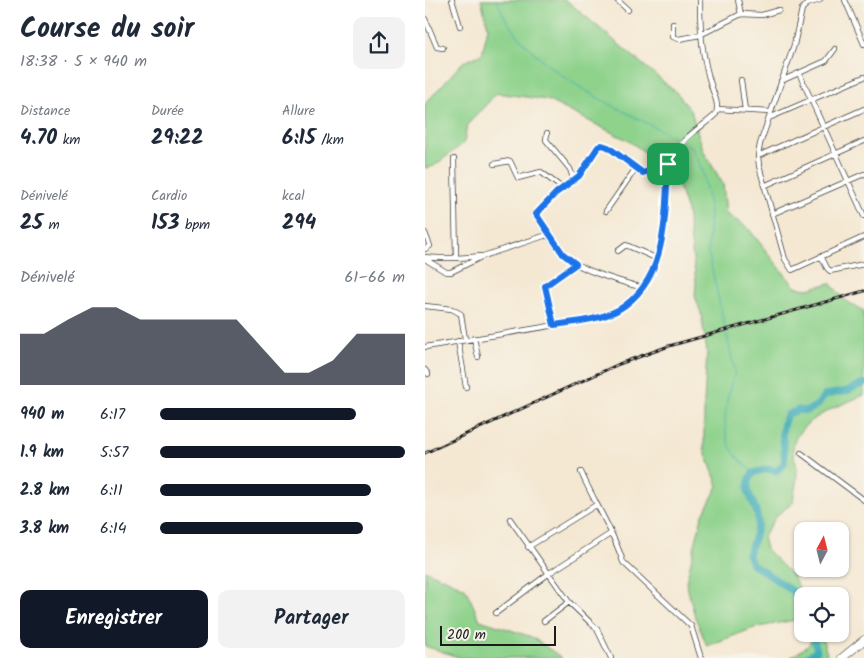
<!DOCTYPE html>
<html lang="fr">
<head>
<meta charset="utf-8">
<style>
	body { margin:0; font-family:Kalam,sans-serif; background:#f2f2f3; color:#1f2937; height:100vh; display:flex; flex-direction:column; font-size:19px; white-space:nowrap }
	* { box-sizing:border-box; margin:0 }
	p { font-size:16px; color:#747a83 }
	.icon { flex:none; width:28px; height:28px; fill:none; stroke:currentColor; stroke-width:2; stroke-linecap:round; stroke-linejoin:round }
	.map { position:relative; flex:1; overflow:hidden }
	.drawer { display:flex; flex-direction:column; background:#fff; width:425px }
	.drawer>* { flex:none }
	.needle { width:32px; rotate:7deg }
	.fabs { position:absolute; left:369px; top:522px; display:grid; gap:10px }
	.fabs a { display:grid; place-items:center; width:55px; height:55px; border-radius:10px; background:#fff; box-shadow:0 1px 4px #0004; font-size:25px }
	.scale { position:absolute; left:15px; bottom:12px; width:116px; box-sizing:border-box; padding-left:5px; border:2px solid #1c1c1c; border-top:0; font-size:14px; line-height:18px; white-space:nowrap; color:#1c1c1c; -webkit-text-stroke:4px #f7f3e8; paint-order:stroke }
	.pin { position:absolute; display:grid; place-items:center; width:42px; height:42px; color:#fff; margin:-21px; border-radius:10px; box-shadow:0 2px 8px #0006 }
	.round { display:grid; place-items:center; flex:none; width:52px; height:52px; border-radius:10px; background:#f2f2f3 }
	.summary { display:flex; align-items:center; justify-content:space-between; height:85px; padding:0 20px }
	h1 { font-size:28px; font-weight:700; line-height:38px }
	.figures { display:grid; grid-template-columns:repeat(3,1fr); gap:8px; height:85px; padding:5px 20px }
	.figures div { display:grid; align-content:center }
	.figures b { font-size:21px; font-weight:700 }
	.figures small { font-size:14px; font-weight:400 }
	.figures p { font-size:14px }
	.chart { height:140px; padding:10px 20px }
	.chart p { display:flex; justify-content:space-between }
	.chart svg { width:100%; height:90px; margin-top:5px; fill:#111827; opacity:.7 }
	.primary-button { display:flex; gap:10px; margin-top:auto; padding:10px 20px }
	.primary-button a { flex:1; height:58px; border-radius:10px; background:#111827; color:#fff; font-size:20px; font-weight:700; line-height:58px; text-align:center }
	.primary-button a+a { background:#f2f2f3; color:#1f2937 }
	ul { padding:0 20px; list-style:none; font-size:16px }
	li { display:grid; grid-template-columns:80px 60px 1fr; align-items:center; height:38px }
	li i { height:12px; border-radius:6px; background:#111827 }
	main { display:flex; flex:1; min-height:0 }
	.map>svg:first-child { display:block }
	.green { fill:#8ed28c; stroke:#557754 }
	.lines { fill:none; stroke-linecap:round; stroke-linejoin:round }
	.stream { stroke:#3babb7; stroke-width:1 }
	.river { stroke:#3babb7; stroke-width:7 }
	.minor-casing { stroke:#3c3b37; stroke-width:6 }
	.trunk-casing { stroke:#3c3b37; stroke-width:9 }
	.minor { stroke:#fff; stroke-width:4.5 }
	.trunk { stroke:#fff; stroke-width:8 }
	.rail-casing { stroke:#1c1c1c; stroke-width:3 }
	.rail { stroke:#f7f3e8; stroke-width:1; stroke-dasharray:4; stroke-linecap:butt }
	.route-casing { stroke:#fff; stroke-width:10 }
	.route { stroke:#1a73e8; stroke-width:6 }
</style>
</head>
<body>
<main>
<section class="drawer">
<div class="summary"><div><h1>Course du soir</h1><p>18:38 · 5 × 940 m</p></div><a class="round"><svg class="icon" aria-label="share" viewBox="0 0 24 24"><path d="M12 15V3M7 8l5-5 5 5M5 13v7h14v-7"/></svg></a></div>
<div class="figures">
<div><p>Distance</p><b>4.70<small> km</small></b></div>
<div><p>Durée</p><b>29:22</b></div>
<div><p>Allure</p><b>6:15<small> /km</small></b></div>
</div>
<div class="figures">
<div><p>Dénivelé</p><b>25<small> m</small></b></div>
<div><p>Cardio</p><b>153<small> bpm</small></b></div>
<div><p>kcal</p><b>294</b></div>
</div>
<div class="chart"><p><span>Dénivelé</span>61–66 m</p>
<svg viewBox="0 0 160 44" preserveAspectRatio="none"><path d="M0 44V19L10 19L20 12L30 6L40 6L50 12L60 12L70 12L80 12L90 12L100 25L110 38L120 38L130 32L140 19L150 19L160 19V44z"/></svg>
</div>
<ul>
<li><b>940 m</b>6:17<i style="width:80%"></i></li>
<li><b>1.9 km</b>5:57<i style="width:100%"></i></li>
<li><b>2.8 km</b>6:11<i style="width:86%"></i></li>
<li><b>3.8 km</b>6:14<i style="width:83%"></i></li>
</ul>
<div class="primary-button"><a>Enregistrer</a><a>Partager</a></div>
</section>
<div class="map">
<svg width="439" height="658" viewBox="0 0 439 658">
	<rect width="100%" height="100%" fill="#f7f3e8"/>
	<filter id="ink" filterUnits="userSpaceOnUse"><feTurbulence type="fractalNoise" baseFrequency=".02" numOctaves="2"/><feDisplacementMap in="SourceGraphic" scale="10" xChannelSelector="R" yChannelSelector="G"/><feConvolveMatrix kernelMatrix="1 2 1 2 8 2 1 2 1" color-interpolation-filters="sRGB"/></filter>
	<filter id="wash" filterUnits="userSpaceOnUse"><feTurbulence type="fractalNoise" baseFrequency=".0096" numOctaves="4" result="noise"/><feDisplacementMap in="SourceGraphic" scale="20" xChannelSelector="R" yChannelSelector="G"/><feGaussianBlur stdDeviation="1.12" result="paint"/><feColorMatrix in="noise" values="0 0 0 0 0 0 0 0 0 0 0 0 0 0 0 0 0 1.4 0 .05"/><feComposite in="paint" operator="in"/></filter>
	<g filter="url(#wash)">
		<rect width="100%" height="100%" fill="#f4e8d3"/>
		<path class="green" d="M56,0H141L253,94L266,111L279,152L298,184L301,214L323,228L370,287L383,289L405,283L421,301L439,311V395C417,405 369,420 368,449C367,456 373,464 372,472C372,482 369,492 368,503L352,515L338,537L341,549L367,575L378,595L377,623L375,619L329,628L282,646L270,617L261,582L277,516L293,486L279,448V403L282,352L276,313L270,296L271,282L262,211L245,162L239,163L227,157L202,140L122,100L72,93L42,125L39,143L9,166L0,168V104L38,62L57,54L63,27Z
			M0,570L40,588L55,620L107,637L137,658H36L0,646Z
			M383,634H396L402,654L396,658H365L384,645L386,639Z"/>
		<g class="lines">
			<path class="stream" d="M71,0C105,76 189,103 257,142
				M261,144L267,147L278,172L285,210L283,252L310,372C302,395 293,431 309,453C314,460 322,466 328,473"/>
			<path class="river" d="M378,614L368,591L327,564L323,554C327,544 333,532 333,520C332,500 315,493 328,473L342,469L351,471L359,464C362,443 352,437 362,415L373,410L382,411L392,405L400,395L422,391L439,383
				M381,658L392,651L388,634"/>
		</g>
	</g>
	<g filter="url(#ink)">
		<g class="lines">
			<defs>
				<path id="minor" d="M27,0L35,26
					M192,0L203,10
					M313,0L316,14
					M395,0L382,4L377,9L369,45L335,144L333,156L334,166L360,259L367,270L439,237
					M420,0L439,44
					M0,19L12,47L18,48
					M248,24V37L254,39L275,35L316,14L337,15L354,10
					M374,73L439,216
					M316,80L320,110
					M356,81L401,61L410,49
					M292,109L346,112
					M344,118L439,77
					M122,133L121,140L145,169L149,181
					M333,156L439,109
					M29,159L31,256
					M69,164L85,161L93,178L116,172L137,188
					M339,186L439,141
					M181,211L211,168
					M347,214L439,174
					M0,233L5,246L0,249
					M193,251L201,245L233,259
					M396,256L402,268L405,271L439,264
					M0,257C15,259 40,258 55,256
					M0,259L21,272H26L58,256L125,234
					M218,288C197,282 156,271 140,256C130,247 118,226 111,214L131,193L153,176L173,147L177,145L183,147L218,173C244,168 245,158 260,140C269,130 281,124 291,114C294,105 290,97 287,88C277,58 275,31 275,0
					M0,306L27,309L36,314L40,339
					M129,325L120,286L151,264
					M49,338L53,357
					M33,341L41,387
					M0,347L155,321C168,318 181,316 192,310C243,281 240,215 243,164
					M0,370L3,374
					M376,453L439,500
					M156,472C169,502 189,532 198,562L266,626L276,658
					M85,519L144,602L172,629L186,658
					M103,547L171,505
					M71,613L123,574L185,534
					M119,621L144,602"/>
				<path id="trunk" d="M417,658L439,640"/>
			</defs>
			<use href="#minor" class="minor-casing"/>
			<use href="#trunk" class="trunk-casing"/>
			<use href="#minor" class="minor"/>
			<use href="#trunk" class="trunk"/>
			<defs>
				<path id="rail" d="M0,453L194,364L244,346L439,291"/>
			</defs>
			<use href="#rail" class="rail-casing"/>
			<use href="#rail" class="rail"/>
		</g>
	</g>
	<g class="lines" filter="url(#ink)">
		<defs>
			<path id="route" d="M177,145L183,147L218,173L243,164C240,215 243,281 193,310C174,320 150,322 129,325L120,286L151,264L138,254L111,214L131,193L154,176L173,147Z"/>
		</defs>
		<use href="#route" class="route-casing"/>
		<use href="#route" class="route"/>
	</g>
</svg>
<div class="fabs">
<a><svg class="needle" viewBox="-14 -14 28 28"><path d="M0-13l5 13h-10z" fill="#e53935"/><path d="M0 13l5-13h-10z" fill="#747a83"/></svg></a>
<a><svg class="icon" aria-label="locate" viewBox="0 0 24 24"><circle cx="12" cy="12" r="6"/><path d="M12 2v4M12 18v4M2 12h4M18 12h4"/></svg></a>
</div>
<div class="scale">200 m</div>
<div class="pin" style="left:243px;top:164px;background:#1e9e55"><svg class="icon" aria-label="arrive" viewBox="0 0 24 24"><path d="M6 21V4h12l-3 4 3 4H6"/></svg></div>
</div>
</main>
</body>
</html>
